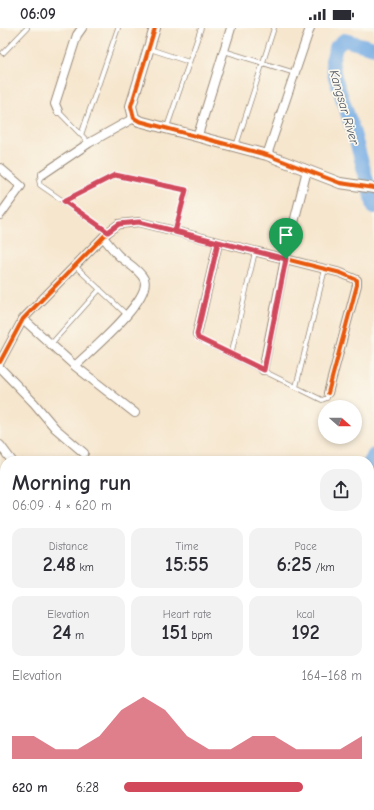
<!DOCTYPE html>
<html lang="en">
<head>
<meta charset="utf-8">
<style>
	body { margin:0; font-family:"Comic Neue",sans-serif; background:#f2f2f3; color:#2b2b33; height:100vh; display:flex; flex-direction:column; font-size:15px; white-space:nowrap }
	* { box-sizing:border-box; margin:0 }
	p { font-size:13px; color:#7c7c81 }
	.icon { flex:none; width:22px; height:22px; fill:none; stroke:currentColor; stroke-width:2; stroke-linecap:round; stroke-linejoin:round }
	.map { position:relative; flex:1; overflow:hidden }
	.side { position:absolute; left:0px; top:428px; width:374px; height:354px; display:flex; flex-direction:column; background:#fff; border-radius:16px 16px 0 0; box-shadow:0 2px 6px #0003 }
	.side>* { flex:none }
	.needle { width:26px; rotate:111deg }
	.buttons { position:absolute; left:318px; top:372px; display:grid; gap:8px }
	.buttons a { display:grid; place-items:center; width:44px; height:44px; border-radius:50%; background:#fff; box-shadow:0 2px 6px #0003; font-size:20px }
	.pin { position:absolute; display:grid; place-items:center; width:34px; height:34px; color:#fff; margin:-41px -17px; border-radius:50% 50% 50% 0; rotate:-45deg; box-shadow:0 0 4px #0007 }
	.pin .icon { rotate:45deg }
	.round { display:grid; place-items:center; flex:none; width:42px; height:42px; border-radius:16px; background:#f2f2f3 }
	.summary { display:flex; align-items:center; justify-content:space-between; height:68px; padding:0 12px }
	h1 { font-size:22px; font-weight:700; line-height:30px }
	.stats { display:grid; grid-template-columns:repeat(3,1fr); gap:6px; height:68px; padding:4px 12px }
	.stats div { display:grid; align-content:center; border-radius:10px; background:#f2f2f3; text-align:center }
	.stats b { font-size:20px; font-weight:700 }
	.stats small { font-size:11px; font-weight:400 }
	.stats p { font-size:11px }
	.chart { height:112px; padding:8px 12px }
	.chart p { display:flex; justify-content:space-between }
	.chart svg { width:100%; height:72px; margin-top:4px; fill:#d1495b; opacity:.7 }
	ul { padding:0 12px; list-style:none; font-size:13px }
	li { display:grid; grid-template-columns:64px 48px 1fr; align-items:center; height:30px }
	li i { height:10px; border-radius:5px; background:#d1495b }
	.status { display:flex; justify-content:space-between; align-items:center; height:28px; padding:0 20px; background:#fff; direction:ltr }
	.status svg { height:11px; fill:currentColor }
	.map>svg:first-child { display:block }
	.lines { fill:none; stroke-linecap:round; stroke-linejoin:round }
	.river { stroke:#75ace4; stroke-width:14 }
	.service-casing { stroke:#988876; stroke-width:5.5 }
	.minor-casing { stroke:#988876; stroke-width:10 }
	.tertiary-casing { stroke:#988876; stroke-width:12 }
	.service { stroke:#fff; stroke-width:4 }
	.minor { stroke:#fff; stroke-width:8 }
	.tertiary { stroke:#fff; stroke-width:10 }
	.cycleway-casing { stroke:#fbf7ec; stroke-width:6 }
	.cycleway { stroke:#e8590c; stroke-width:4 }
	.route-casing { stroke:#fff; stroke-width:8 }
	.route { stroke:#d1495b; stroke-width:5 }
	.labels { text-anchor:middle; stroke-width:3.5; stroke-linejoin:round; paint-order:stroke }
	.water-label { font-size:13px; font-style:italic; fill:#4f5863; stroke:#fbf7ec }
</style>
</head>
<body>
<div class="status"><b>06:09</b><svg viewBox="0 0 49 12"><path d="M0 12V9h3v3zM5 12V6h3v6zM10 12V3h3v9zM15 12V0h3v12zM26 1h20v11H26zM47 4h2v5h-2z"/></svg></div>
<div class="map">
<svg width="374" height="782" viewBox="0 0 374 782">
	<rect width="100%" height="100%" fill="#fbf7ec"/>
	<filter id="ink" filterUnits="userSpaceOnUse"><feTurbulence type="fractalNoise" baseFrequency=".025" numOctaves="2"/><feDisplacementMap in="SourceGraphic" scale="8" xChannelSelector="R" yChannelSelector="G"/><feConvolveMatrix kernelMatrix="1 2 1 2 8 2 1 2 1" color-interpolation-filters="sRGB"/></filter>
	<filter id="wash" filterUnits="userSpaceOnUse"><feTurbulence type="fractalNoise" baseFrequency=".012" numOctaves="4" result="noise"/><feDisplacementMap in="SourceGraphic" scale="16" xChannelSelector="R" yChannelSelector="G"/><feGaussianBlur stdDeviation="0.9" result="paint"/><feColorMatrix in="noise" values="0 0 0 0 0 0 0 0 0 0 0 0 0 0 0 0 0 1.4 0 .05"/><feComposite in="paint" operator="in"/></filter>
	<g filter="url(#wash)">
		<rect width="100%" height="100%" fill="#f6e6ce"/>
		<g class="lines">
			<path class="river" d="M374,20L344,12L336,19L332,33L335,49L353,102L374,179
				M369,436L374,427
				M369,459L374,467"/>
		</g>
	</g>
	<g filter="url(#ink)">
		<g class="lines">
			<defs>
				<path id="service" d="M150,21L189,34
					M224,23L295,45
					M3,25L27,0
					M58,83L89,115
					M167,99L201,0
					M81,107L118,0
					M236,118L274,0
					M43,146L39,152L40,157L108,204
					M64,173L115,147L184,161L187,163L175,203
					M75,238L127,287
					M197,306L201,312L322,372L327,370L328,365
					M51,316L100,261
					M231,327L255,224
					M296,359L325,241"/>
				<path id="minor" d="M58,83L55,76L77,7L82,0
					M198,107L231,0
					M267,127L310,0
					M0,140L21,158L0,187
					M43,146L89,115L134,90
					M23,291L75,338L135,385
					M197,306L218,215
					M0,334L23,291L108,204L119,196L139,194L341,245L357,252V257L328,365
					M75,338C89,324 153,271 144,251C139,241 127,235 119,228C113,222 108,215 103,209
					M0,340L34,375L55,400L84,425
					M263,342L285,231L307,142
					M0,417L12,433
					M369,528L374,529
					M0,602L5,621
					M374,640V654
					M0,674L5,677
					M369,709L374,711
					M0,717L5,716"/>
				<path id="tertiary" d="M155,0L131,78L134,90L139,93L267,127L340,155L374,160
					M0,690L5,693
					M91,777L95,782"/>
			</defs>
			<use href="#service" class="service-casing"/>
			<use href="#minor" class="minor-casing"/>
			<use href="#tertiary" class="tertiary-casing"/>
			<use href="#service" class="service"/>
			<use href="#minor" class="minor"/>
			<use href="#tertiary" class="tertiary"/>
			<defs>
				<path id="cycleway" d="M155,0L131,78L134,90L139,93L267,127L340,155L374,160
					M0,334L23,291L108,204L119,196L139,194L341,245L357,252V257L328,365"/>
			</defs>
			<use href="#cycleway" class="cycleway-casing"/>
			<use href="#cycleway" class="cycleway"/>
		</g>
	</g>
	<g class="lines" filter="url(#ink)">
		<defs>
			<path id="route" d="M286,231L139,194L119,196L108,204L64,173L115,147L186,162L175,204L218,215L197,306L198,310L264,342L286,231"/>
		</defs>
		<use href="#route" class="route-casing"/>
		<use href="#route" class="route"/>
	</g>
	<g class="labels">
		<g class="water-label">
			<text transform="translate(345 79) rotate(74)" y="5">Kangsar River</text>
		</g>
	</g>
</svg>
<div class="buttons">
<a><svg class="needle" viewBox="-14 -14 28 28"><path d="M0-13l5 13h-10z" fill="#e53935"/><path d="M0 13l5-13h-10z" fill="#7c7c81"/></svg></a>
</div>
<div class="pin" style="left:286px;top:231px;background:#1e9e55"><svg class="icon" aria-label="arrive" viewBox="0 0 24 24"><path d="M6 21V4h12l-3 4 3 4H6"/></svg></div>
<section class="side">
<div class="summary"><div><h1>Morning run</h1><p>06:09 · 4 × 620 m</p></div><a class="round"><svg class="icon" aria-label="share" viewBox="0 0 24 24"><path d="M12 15V3M7 8l5-5 5 5M5 13v7h14v-7"/></svg></a></div>
<div class="stats">
<div><p>Distance</p><b>2.48<small> km</small></b></div>
<div><p>Time</p><b>15:55</b></div>
<div><p>Pace</p><b>6:25<small> /km</small></b></div>
</div>
<div class="stats">
<div><p>Elevation</p><b>24<small> m</small></b></div>
<div><p>Heart rate</p><b>151<small> bpm</small></b></div>
<div><p>kcal</p><b>192</b></div>
</div>
<div class="chart"><p><span>Elevation</span>164–168 m</p>
<svg viewBox="0 0 160 44" preserveAspectRatio="none"><path d="M0 44V30L10 30L20 38L30 38L40 30L50 14L60 6L70 14L80 30L90 38L100 38L110 30L120 30L130 38L140 38L150 38L160 30V44z"/></svg>
</div>
<ul>
<li><b>620 m</b>6:28<i style="width:75%"></i></li>
</ul>
</section>
</div>
</body>
</html>
